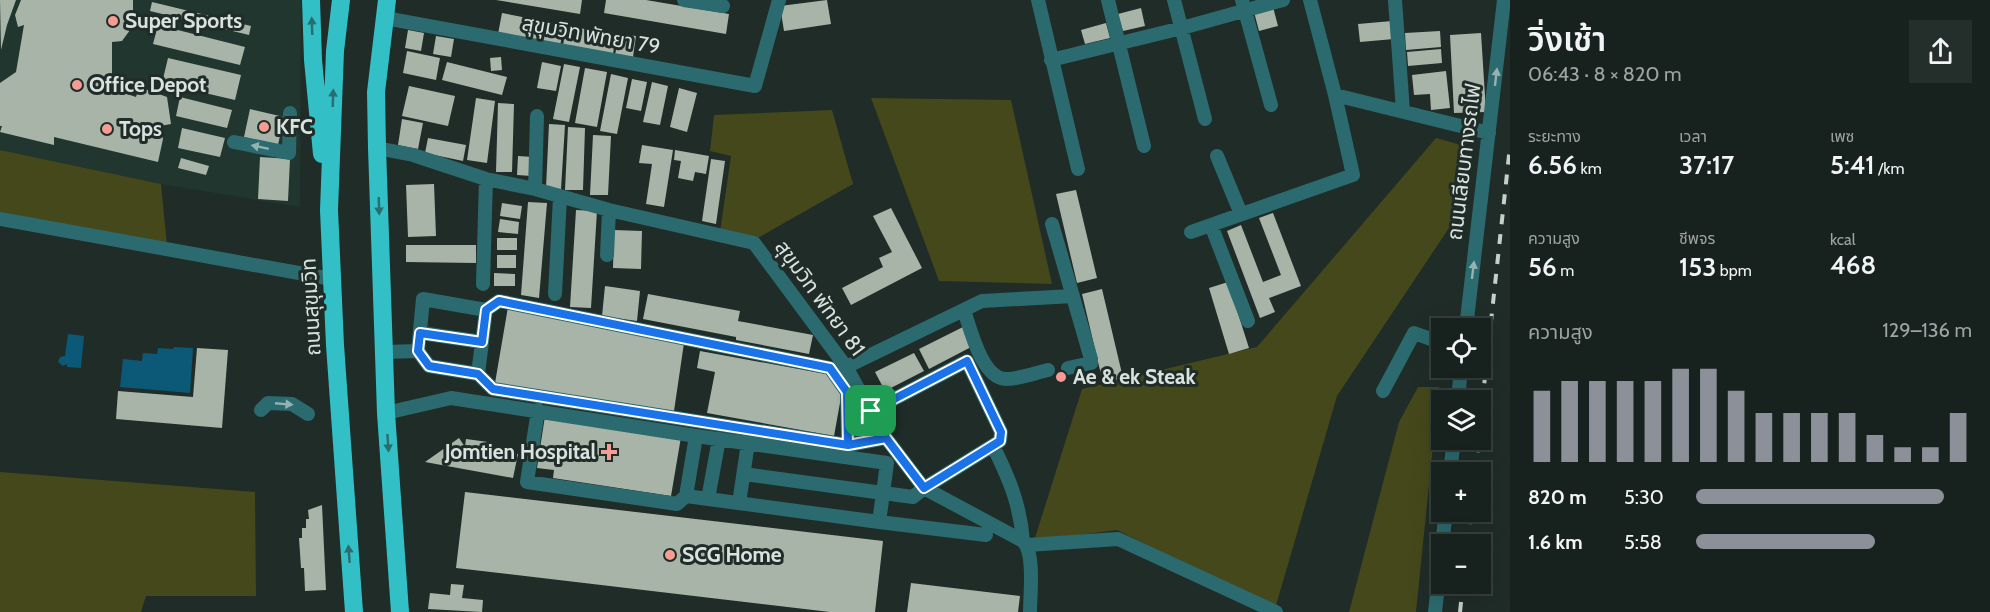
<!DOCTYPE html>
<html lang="th">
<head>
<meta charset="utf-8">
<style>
	body { margin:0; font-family:Cabin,"Noto Sans Thai",sans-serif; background:#242e2b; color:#f1f3f6; height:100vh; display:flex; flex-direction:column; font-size:22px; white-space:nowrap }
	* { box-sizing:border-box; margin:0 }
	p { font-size:20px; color:#9ea3a4 }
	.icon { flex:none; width:33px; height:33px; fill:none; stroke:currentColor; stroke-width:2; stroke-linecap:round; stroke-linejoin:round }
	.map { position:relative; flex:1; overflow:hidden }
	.panel { display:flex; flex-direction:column; background:#17211e; width:480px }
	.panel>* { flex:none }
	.tools { position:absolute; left:1431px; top:318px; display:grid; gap:12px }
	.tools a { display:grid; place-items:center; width:60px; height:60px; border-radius:0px; background:#17211e; box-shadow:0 6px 24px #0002,0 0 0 2px #363e3c; font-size:30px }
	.pin { position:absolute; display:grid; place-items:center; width:51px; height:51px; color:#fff; margin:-26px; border-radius:12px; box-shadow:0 3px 9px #0006 }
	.round { display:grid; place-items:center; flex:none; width:63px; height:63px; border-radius:0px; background:#242e2b }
	.overview { display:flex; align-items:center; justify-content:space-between; height:102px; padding:0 18px }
	h1 { font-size:33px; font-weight:600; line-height:45px }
	.metrics { display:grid; grid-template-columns:repeat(3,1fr); gap:9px; height:102px; padding:6px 18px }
	.metrics div { display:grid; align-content:center }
	.metrics b { font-size:26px; font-weight:600 }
	.metrics small { font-size:16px; font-weight:400 }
	.metrics p { font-size:16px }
	.chart { height:168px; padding:12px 18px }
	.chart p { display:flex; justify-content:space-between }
	.chart svg { width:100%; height:108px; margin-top:6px; stroke:#8c9099; stroke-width:6 }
	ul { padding:0 18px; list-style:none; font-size:20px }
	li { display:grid; grid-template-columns:96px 72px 1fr; align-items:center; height:45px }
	li i { height:15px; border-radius:8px; background:#8c9099 }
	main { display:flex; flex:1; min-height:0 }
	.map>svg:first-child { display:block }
	.built { fill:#21362f }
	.green { fill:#44481b }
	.water { fill:#0b5976 }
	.building { fill:#a9b4a8 }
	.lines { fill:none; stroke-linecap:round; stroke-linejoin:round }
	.minor { stroke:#2b6a6e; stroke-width:14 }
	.highway { stroke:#33bfc6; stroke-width:18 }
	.rail { stroke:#c5cfcb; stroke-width:4; stroke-dasharray:10 10; stroke-linecap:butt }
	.oneway { fill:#286e6f }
	.oneway2 { fill:#93b2b1 }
	.route-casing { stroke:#fff; stroke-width:12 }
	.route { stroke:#1a73e8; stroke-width:8 }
	.poi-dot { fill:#f59c94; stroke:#1f2c28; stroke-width:2 }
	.labels { text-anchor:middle; stroke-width:6; stroke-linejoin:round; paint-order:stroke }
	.poi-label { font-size:21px; font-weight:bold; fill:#d9e2de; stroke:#1f2c28; text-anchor:start }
	.street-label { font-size:21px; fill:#d9e2de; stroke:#1f2c28 }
</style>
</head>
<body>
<main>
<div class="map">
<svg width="1510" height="612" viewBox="0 0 1510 612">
	<rect width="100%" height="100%" fill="#1f2c28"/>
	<path class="built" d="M0,0H301L300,207L161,184L0,150Z"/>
	<path class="green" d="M871,98L1011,100L1052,284L939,281Z
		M832,110L853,184L756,239L720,232L731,156L710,151L714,115Z
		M1436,138L1472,148L1465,204L1337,396L1275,609L1117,530L1034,541L1082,389L1257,347Z
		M0,150L161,184L167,245L0,212Z
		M1418,387H1439L1416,612H1349L1399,422Z
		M0,472L255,492L256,596H146L141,612H0Z"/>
	<path class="water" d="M68,334L84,336L81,368L67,367V364L63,366L58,362L60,357L65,356Z
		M174,347L193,348L190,393L120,387L123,359L142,361L143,353L157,354L158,348L173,349Z"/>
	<path class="building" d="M0,0H16L7,25L1,50Z
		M21,0H133V26L122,41L112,42V89L136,97L139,87L167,97L171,124L160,126L163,139L158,162L54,137V145L0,132L2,126H0V83L16,72L24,25L18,27L15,15Z
		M496,0H582L580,14Z
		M606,0H646L729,14L726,34L604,13Z
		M827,0L831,24L784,31L780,6Z
		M152,2L251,26L249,35L150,11Z
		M1273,7L1278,26L1259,31L1254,12Z
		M1141,8L1145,26L1123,31L1118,14Z
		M502,13L564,25L560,46L498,34Z
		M1392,21L1394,39L1360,42L1358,24Z
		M1106,23L1110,38L1085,44L1081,30Z
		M158,25L245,47L240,65L153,44Z
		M566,26L616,34L613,54L563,46Z
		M408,30L424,33L421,51L405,48Z
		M1440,31L1441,47L1406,50L1405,33Z
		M1481,33L1486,112L1454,113L1450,35Z
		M619,34L636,36L633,57L615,55Z
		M436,36L454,39L451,57L433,54Z
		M1441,49L1442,63L1408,66L1407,52Z
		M407,51L440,58L436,80L403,73Z
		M501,57L502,70L491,71L490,58Z
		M168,58L241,75L235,100L162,83Z
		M447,62L507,77L502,95L442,80Z
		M542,62L561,66L556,91L537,88Z
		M564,64L580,67L569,122L553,119Z
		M585,68L607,72L597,127L575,123Z
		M1446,71L1450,108L1431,110L1430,94L1414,95L1412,75Z
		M611,74L628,78L617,134L600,131Z
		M632,79L647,82L641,111L626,108Z
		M652,82L668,86L660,125L643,122Z
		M409,86L455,96L448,126L402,116Z
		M679,88L697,93L687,132L670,127Z
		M180,97L232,110L227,128L176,116Z
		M476,98L495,101L487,163L467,160Z
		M498,103L514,104L512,172H496Z
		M250,109L284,117L278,145L244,137Z
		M402,119L423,123L418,149L398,145Z
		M549,124L565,125L561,189L546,188Z
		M568,127L585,128L583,190H565Z
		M182,128L225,138L220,157L178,148Z
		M593,135L611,136L608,195H590Z
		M428,138L466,145L463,161L425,153Z
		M642,145L673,150L664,207L646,204L652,164L639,163Z
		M675,150L709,156L706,174L695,172L693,181L678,178L681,161L674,160Z
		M518,156L533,157L532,176L517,175Z
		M260,157L290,159L288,201L258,199Z
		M181,158L209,166L206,175L178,168Z
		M711,159L725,161L716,224L702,221Z
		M434,184L436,236L408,237L406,185Z
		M1076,190L1097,278L1077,283L1056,194Z
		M528,202L547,203L539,298L521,295Z
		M502,203L522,206L520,219L500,216Z
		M891,208L922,268L851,305L842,288L883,267L879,258L892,252L873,216Z
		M576,210L597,211L591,308L570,307Z
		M1273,213L1301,286L1269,298L1275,312L1260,318L1227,231L1241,225L1263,282L1281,275L1259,218Z
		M500,219L519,222L518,234L498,232Z
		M614,230L642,231L641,269L613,268Z
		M497,238H517V250H497Z
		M406,245H476V263L406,262Z
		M497,255H516V268H497Z
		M494,273L515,274V286H494Z
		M1228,282L1249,348L1229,354L1209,288Z
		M605,286L640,291L637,321L602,316Z
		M1102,289L1123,378L1103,383L1082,294Z
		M648,294L740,311L738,321L813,335L809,354L736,340V337L643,319Z
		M508,307L684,343L674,411L495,383Z
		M963,327L973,346L929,369L919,349Z
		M197,348L228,350L222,428L116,419L118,391L193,397Z
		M700,351L826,374L842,392L834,436L707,413L715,372L697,368Z
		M914,353L924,371L885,391L875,372Z
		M545,416L681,437L671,496L553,478L554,470L537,468Z
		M459,438L465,447L466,439L488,442L487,449L518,454L513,478L425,462Z
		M465,492L883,541L875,612H830L456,568Z
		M322,505L326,590L305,591L304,568H301L299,538H302V528H306V519H309L308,510Z
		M911,583L1020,596L1018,612H907Z
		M451,584L464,585L462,598L483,600L482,612L428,609L430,593L450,595Z"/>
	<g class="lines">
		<path class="minor" d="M684,0L723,6
			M1038,0L1078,169
			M1108,0L1144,146
			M1174,0L1205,119
			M1242,0L1271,105
			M1395,0L1403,111
			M385,18L755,86L779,0
			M1051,60L1182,28L1283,0
			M1335,95L1489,133
			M234,142L289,153L290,113
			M377,148L413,155L486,179L535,189L609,210L754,243L846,367L886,438L924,488L1023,541C1035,553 1030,594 1030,612
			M1217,156L1241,214
			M535,189L537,116
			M0,219L332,279
			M1052,224L1091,359V363L1068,368
			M1211,225L1248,321
			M1191,232L1353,175L1335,95L1310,0
			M607,255L609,210
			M483,284L486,179
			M555,294L560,197
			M486,310L499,301L830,368L847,392L848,445
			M964,310C970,328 982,379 1006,379C1019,379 1035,373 1048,370
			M1466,328L1504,0
			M421,333L482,342
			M418,351L429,366L478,374L493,389L848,445L886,438
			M383,352L418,351L423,299L486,310L478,374
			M846,367L982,301L1073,296
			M1383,391L1414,333L1442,343
			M1458,400L1461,368
			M261,410L268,403L292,404L308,414
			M538,410L527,482L677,504L686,496L879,522L883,493L744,474
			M386,413L451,398L696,436L887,463L883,493L913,497L924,488L1000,441L1001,432L967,361L871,411
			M993,446C1009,478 1020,504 1023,541
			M1450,472L1454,440
			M686,496L696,436
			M708,499L719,439
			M739,503L748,443
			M879,522L986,535
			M1442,544L1446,512
			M1027,545L1118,539L1276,612
			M1435,612L1442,550"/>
		<path class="highway" d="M311,0L313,60L322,154
			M341,0L335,51L329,210L335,345L354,612
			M387,0L376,92L377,148L386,413L400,612"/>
		<path class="rail" d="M1480,423L1510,146
			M1475,472L1479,440
			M1468,544L1471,512
			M1460,612L1463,584"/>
	</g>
	<defs><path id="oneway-solid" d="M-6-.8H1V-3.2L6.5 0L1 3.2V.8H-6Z" transform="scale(1.5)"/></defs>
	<g class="oneway">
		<use href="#oneway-solid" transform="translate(312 26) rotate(-92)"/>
		<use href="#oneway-solid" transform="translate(333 98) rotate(-88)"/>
		<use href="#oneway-solid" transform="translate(379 206) rotate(88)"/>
		<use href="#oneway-solid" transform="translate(388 443) rotate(86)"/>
		<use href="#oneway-solid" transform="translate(349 554) rotate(-94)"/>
	</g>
	<g class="oneway2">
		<use href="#oneway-solid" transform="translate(1496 77) rotate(-83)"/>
		<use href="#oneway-solid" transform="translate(260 147) rotate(-168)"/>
		<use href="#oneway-solid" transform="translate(1473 270) rotate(-83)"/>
		<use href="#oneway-solid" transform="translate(284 404) rotate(5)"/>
	</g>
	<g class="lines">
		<defs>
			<path id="route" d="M871,411L886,438L848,445L493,389L478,374L429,366L418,351L420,333L482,342L486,310L499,301L830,368L847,392L848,445L886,438L924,488L1000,441L1001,432L967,361L871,411"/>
		</defs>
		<use href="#route" class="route-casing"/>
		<use href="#route" class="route"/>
	</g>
	<g class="poi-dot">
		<circle cx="113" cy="21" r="6"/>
		<circle cx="77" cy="85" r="6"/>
		<circle cx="264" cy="127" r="6"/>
		<circle cx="107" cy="129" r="6"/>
		<circle cx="1061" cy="377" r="6"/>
		<path d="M606 443h6v6h6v6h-6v6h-6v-6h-6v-6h6z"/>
		<circle cx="670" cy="555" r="6"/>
	</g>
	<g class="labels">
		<g class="poi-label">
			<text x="125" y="28">Super Sports</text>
			<text x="89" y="92">Office Depot</text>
			<text x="276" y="134">KFC</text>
			<text x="119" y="136">Tops</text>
			<text x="1073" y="384">Ae &amp; ek Steak</text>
			<text x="596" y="459" text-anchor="end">Jomtien Hospital</text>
			<text x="682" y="562">SCG Home</text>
		</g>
		<g class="street-label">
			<text transform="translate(591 35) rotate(10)" y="7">สุขุมวิท พัทยา 79</text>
			<text transform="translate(1464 162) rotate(-83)" y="7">ถนนเลียบทางรถไฟ</text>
			<text transform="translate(820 298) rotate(54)" y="7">สุขุมวิท พัทยา 81</text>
			<text transform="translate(311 307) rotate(-93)" y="7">ถนนสุขุมวิท</text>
		</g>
	</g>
</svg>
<div class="tools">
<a><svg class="icon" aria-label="locate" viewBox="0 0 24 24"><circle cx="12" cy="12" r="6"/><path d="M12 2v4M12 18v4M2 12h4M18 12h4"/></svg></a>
<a><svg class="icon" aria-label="layers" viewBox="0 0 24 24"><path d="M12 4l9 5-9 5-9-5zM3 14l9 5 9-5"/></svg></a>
<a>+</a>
<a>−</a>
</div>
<div class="pin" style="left:871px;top:411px;background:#1e9e55"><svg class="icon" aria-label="arrive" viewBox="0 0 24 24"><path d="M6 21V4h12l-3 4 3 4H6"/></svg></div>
</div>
<section class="panel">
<div class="overview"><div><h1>วิ่งเช้า</h1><p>06:43 · 8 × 820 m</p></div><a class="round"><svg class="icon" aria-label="share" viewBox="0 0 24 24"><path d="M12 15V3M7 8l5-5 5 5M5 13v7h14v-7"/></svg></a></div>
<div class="metrics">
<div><p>ระยะทาง</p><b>6.56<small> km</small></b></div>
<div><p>เวลา</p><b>37:17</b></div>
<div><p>เพซ</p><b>5:41<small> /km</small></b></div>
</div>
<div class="metrics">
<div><p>ความสูง</p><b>56<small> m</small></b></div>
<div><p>ชีพจร</p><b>153<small> bpm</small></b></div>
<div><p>kcal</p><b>468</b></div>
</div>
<div class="chart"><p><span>ความสูง</span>129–136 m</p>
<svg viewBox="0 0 160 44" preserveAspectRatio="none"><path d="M5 44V15M15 44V11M25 44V11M35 44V11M45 44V11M55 44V6M65 44V6M75 44V15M85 44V24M95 44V24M105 44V24M115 44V24M125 44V33M135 44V38M145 44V38M155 44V24"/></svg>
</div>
<ul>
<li><b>820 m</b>5:30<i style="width:90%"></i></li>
<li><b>1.6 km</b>5:58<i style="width:65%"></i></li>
</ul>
</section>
</main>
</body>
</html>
